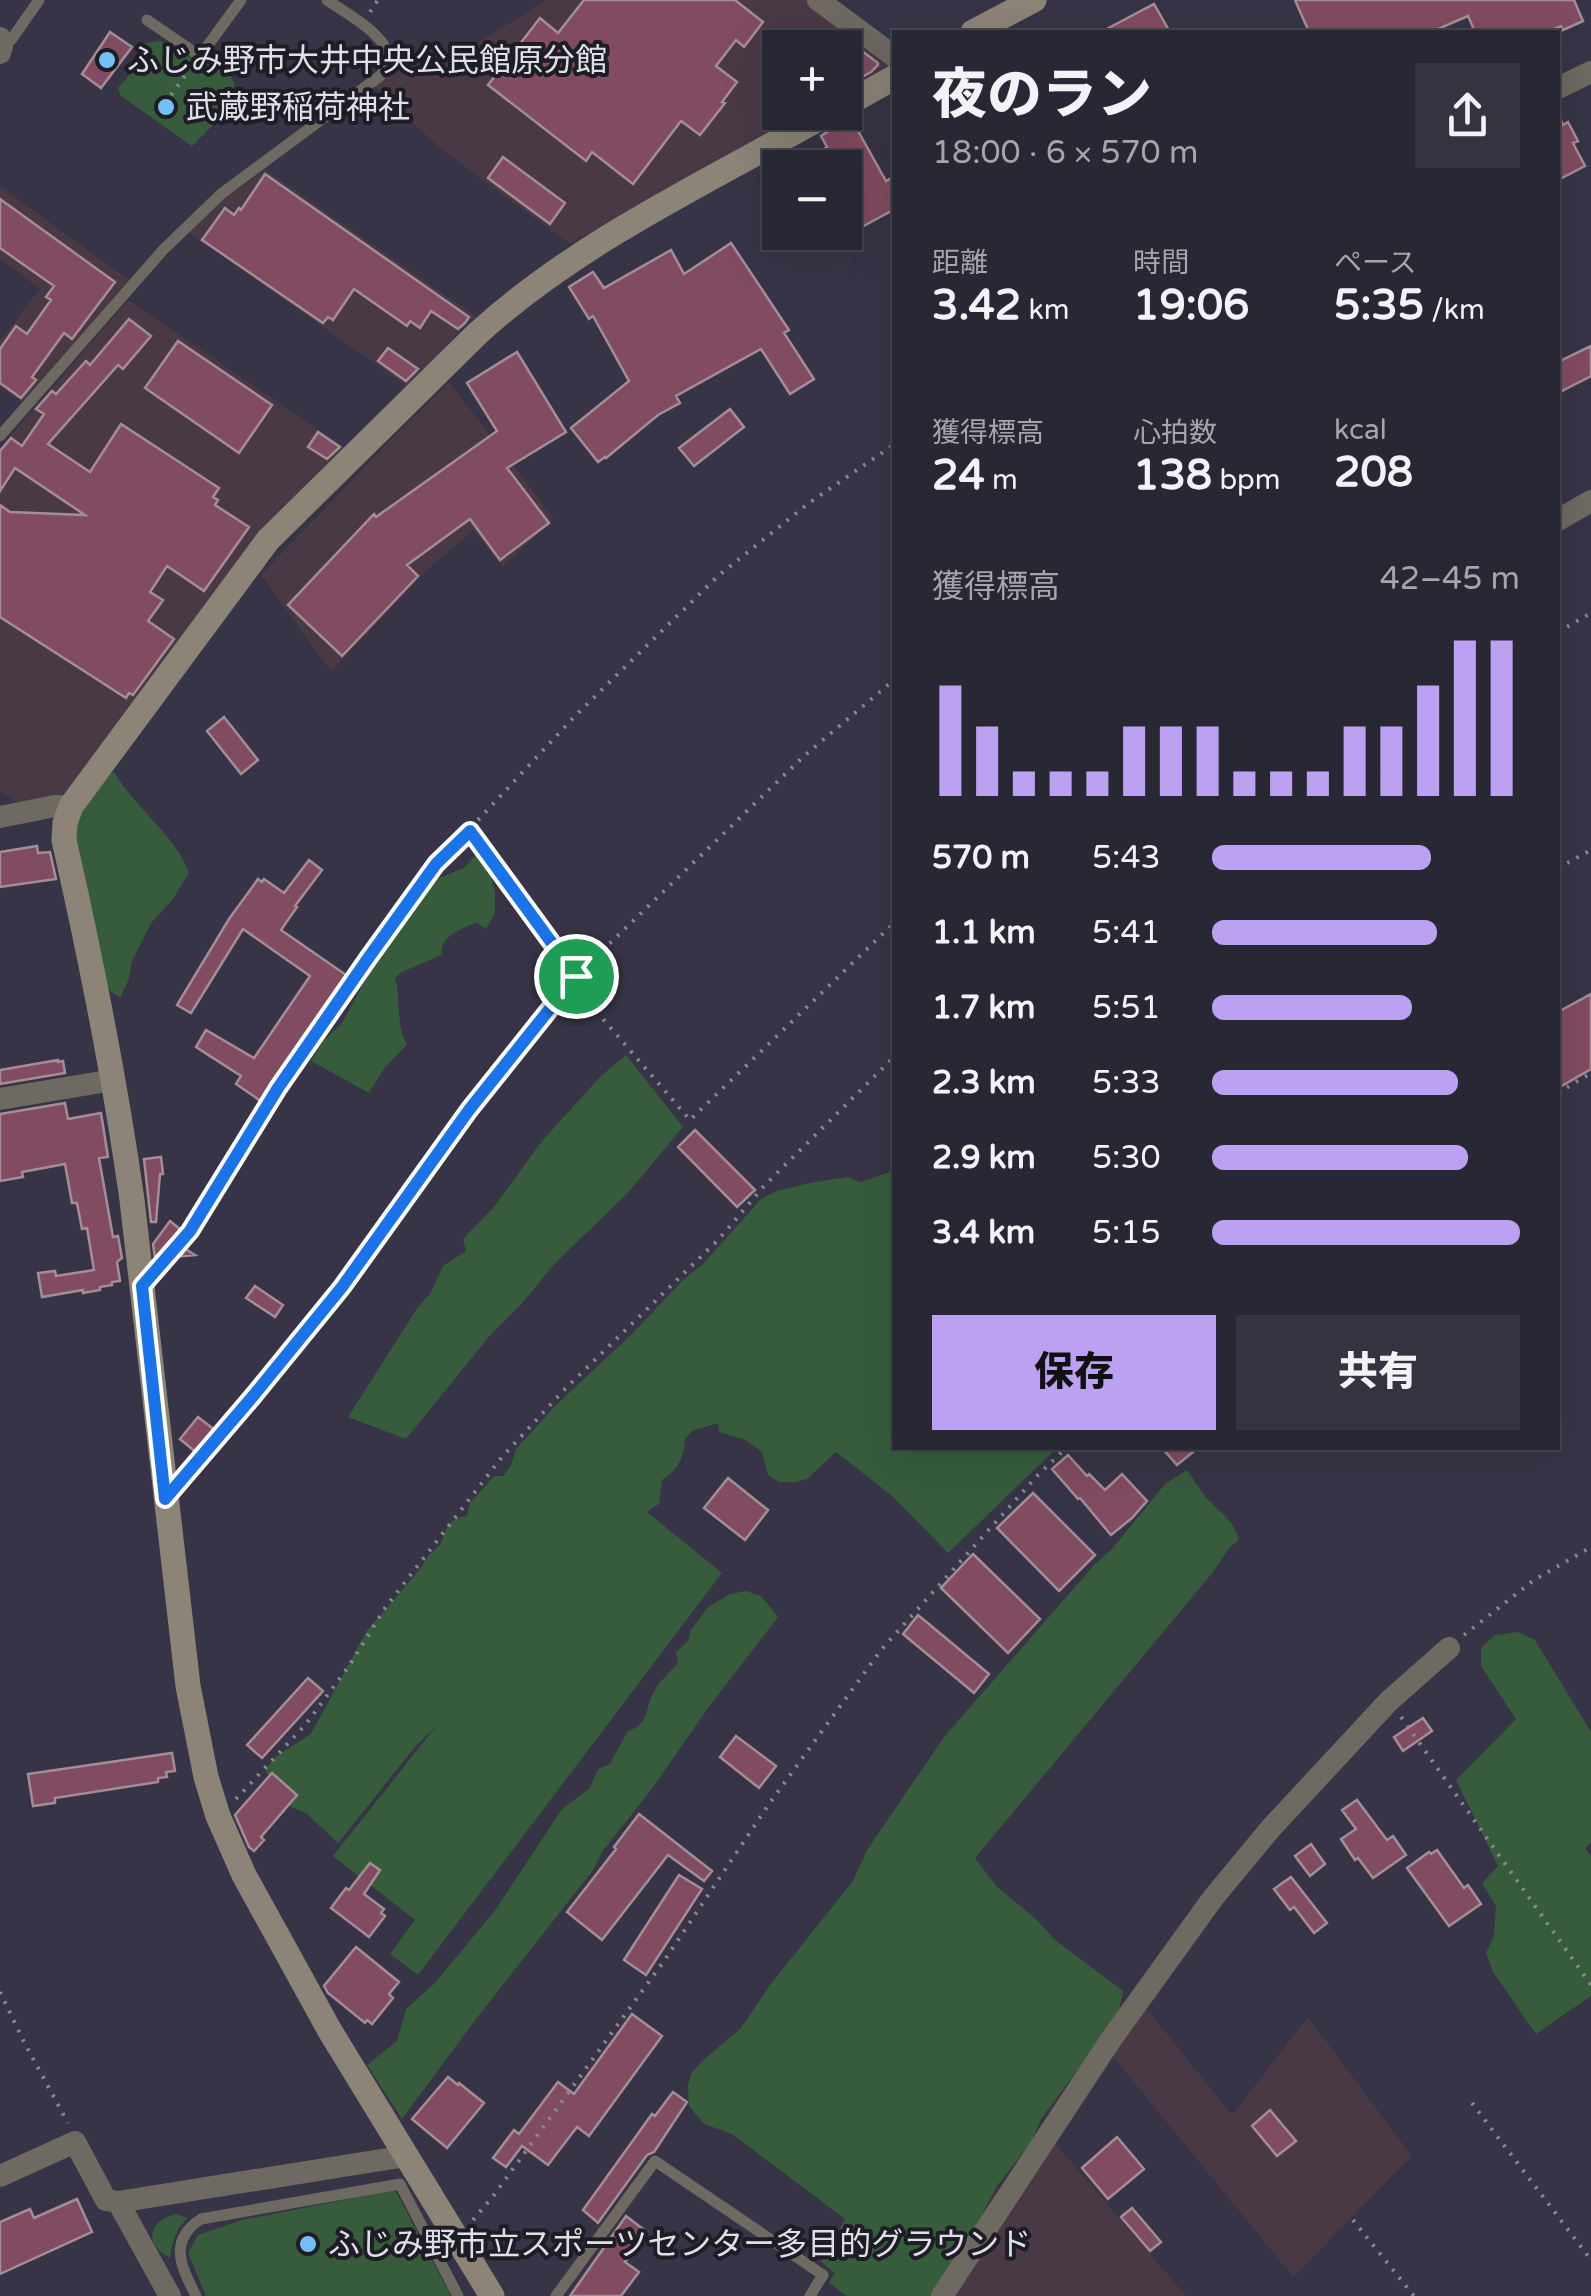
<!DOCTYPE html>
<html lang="ja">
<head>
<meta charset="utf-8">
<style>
	body { margin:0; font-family:"Varela Round","Noto Sans JP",sans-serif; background:#343340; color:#f1f3f6; height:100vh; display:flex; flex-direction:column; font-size:38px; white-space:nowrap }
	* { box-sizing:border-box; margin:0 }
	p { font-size:32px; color:#a5a5ac }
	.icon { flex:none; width:55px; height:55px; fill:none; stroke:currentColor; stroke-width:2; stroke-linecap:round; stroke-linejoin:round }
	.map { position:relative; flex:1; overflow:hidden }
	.side { position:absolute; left:892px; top:30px; width:668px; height:1420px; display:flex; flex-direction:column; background:#282734; border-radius:0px; box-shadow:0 10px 40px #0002,0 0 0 2px #44444f }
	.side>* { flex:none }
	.buttons { position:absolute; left:762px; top:30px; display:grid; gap:20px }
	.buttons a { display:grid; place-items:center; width:100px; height:100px; border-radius:0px; background:#282734; box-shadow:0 10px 40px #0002,0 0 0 2px #44444f; font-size:50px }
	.pin { position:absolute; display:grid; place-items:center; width:85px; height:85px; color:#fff; margin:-42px; border:5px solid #fff; border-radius:50%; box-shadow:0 2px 10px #0007 }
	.round { display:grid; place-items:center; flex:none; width:105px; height:105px; border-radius:0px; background:#343340 }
	.overview { display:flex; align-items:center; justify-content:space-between; height:170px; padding:0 40px }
	h1 { font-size:55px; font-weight:800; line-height:75px }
	.metrics { display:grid; grid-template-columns:repeat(3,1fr); gap:15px; height:170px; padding:10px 40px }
	.metrics div { display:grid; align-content:center }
	.metrics b { font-size:42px; font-weight:800 }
	.metrics small { font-size:28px; font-weight:400 }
	.metrics p { font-size:28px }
	.chart { height:280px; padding:20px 40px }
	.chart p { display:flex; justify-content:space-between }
	.chart svg { width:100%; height:180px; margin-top:10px; stroke:#bca0f2; stroke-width:6 }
	.action { display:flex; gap:20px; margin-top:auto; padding:20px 40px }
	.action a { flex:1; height:115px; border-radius:0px; background:#bca0f2; color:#111; font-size:40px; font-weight:800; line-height:115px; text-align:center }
	.action a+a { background:#343340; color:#f1f3f6 }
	ul { padding:0 40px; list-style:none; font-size:32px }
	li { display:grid; grid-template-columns:160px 120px 1fr; align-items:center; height:75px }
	li i { height:25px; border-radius:12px; background:#bca0f2 }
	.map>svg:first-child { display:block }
	.industrial { fill:#493945 }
	.green { fill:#365c3c }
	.building { fill:#814b61; stroke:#a58d95; stroke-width:2.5 }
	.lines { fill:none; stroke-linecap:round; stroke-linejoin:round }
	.path { stroke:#898897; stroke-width:4; stroke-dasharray:2.5 8; stroke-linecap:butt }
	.lane { stroke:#6e6961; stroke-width:11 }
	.street { stroke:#6e6961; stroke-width:22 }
	.secondary { stroke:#8c8477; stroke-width:25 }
	.route-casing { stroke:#fff; stroke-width:20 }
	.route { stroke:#1a73e8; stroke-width:12 }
	.poi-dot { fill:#74c0f6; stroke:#1e1d25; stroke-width:4 }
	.labels { text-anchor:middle; stroke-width:8; stroke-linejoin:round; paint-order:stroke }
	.poi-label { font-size:32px; fill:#dfdfea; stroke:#1e1d25; text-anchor:start }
</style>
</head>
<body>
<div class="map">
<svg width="1591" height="2296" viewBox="0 0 1591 2296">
	<rect width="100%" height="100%" fill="#363446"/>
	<path class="industrial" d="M546,0H811L890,66L845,90V48H780V112L804,113L570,244L440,148L375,87L392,72L399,53L429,74Z
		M266,170L475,316L408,387L188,232L222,200Z
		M0,186L129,280L23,402L0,387V341L40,289L0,259Z
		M128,300L347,449L215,589L132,710L65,793L20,804L0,792V448Z
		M449,382L554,518L503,567L473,530L423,574L331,672L261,575L401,429Z
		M1142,2003L1232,2115L1308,2017L1412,2156L1293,2277L1111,2054Z
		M1053,2141L1186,2296H953Z"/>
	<path class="green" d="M160,41L177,49L189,46L200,51L206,61L230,75L234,83V94L214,124L192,146L121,96L118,88L131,73L145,43Z
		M114,772C134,807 178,838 189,873L173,899L151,923L132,961L129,979L120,998L109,990L71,835C76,811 91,782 114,772Z
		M476,854L489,868L495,892V913L486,929L476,922C462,930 439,935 442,955L402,972L395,978C401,998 396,1028 407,1044L383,1070L369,1093L311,1061L323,1041L342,1023L373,966L434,880L464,868Z
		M626,1055L683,1127L626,1195L555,1263L524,1301L492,1333L406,1439L348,1417L418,1307L430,1294L443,1266L466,1251L463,1239L494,1207L542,1141L601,1076Z
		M895,1170V1448H1057L948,1553L891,1495L836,1452L807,1479L796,1482H779L768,1475L762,1452L746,1440L719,1432L718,1423L692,1431L685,1439C684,1458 678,1469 662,1480L659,1504L647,1512L722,1573L418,1975L390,1954L415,1920L333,1856L437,1725L414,1748L338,1843L306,1813L289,1806L265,1770L275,1757L311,1734L366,1632L420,1569L429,1555L440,1545L448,1525L455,1519L467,1516L470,1503L494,1476H503L511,1465L516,1449L556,1405L632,1334L683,1280L704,1263L761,1199L777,1191L810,1183L848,1177L861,1182Z
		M1187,1470C1193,1478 1197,1485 1202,1492C1214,1509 1234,1518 1239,1540L1230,1547L1213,1572L975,1858L997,1887L1037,1920L1055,1940L1123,1991L1118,2016L1041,2119L1032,2141L997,2186L979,2221L932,2296H847L829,2283L835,2273L821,2262L845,2219L732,2134L704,2124L689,2106L688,2085L692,2072L703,2060L741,2028L770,1985L853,1881L867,1850L944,1737L1095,1564L1112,1549L1165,1484Z
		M746,1591L761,1596L778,1617L708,1708L651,1790L602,1852L594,1869L476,2019L402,2119L367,2065L397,2041L406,2009L435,1983L496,1909L562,1809L590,1788L598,1769L610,1764L627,1732C652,1722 643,1709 655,1690C660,1680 671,1672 678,1663L676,1652L688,1641L691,1630L708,1607L730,1594Z
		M1518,1632L1535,1640L1591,1732V1842L1585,1848L1591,1857V1996L1536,2034L1493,1972L1486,1953L1494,1936L1496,1906L1482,1883L1498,1866L1456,1780L1516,1719L1481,1666V1648L1495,1635Z
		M395,2190L451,2296H206L188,2253L198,2235L242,2220Z
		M176,2214L188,2218C176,2228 172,2242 170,2258C144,2245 147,2221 176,2214Z"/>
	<path class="building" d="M584,0H735L763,22L744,47L736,40L716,66L737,82L722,102L725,103L700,135L681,121L633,184L592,152L586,161L488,85L540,18L558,33Z
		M1295,0H1574L1583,21L1563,30L1561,26L1547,32H1475L1468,16L1431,32H1309Z
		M1154,4L1170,32H1101Z
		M110,32L132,47L101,88L82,74Z
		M854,45L878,63V65L871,72L845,86V54Z
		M1558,113L1563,125L1568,122L1578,141L1573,143L1585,166L1558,180Z
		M852,120L886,181L895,176V209L845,236V168H797L821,154L820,151L827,147L821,136L845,121Z
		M503,157L565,203L550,224L488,178Z
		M265,174L469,317L465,323L458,329L431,311L420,328L410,321L407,326L354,289L333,320L328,317L323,323L202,240L225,208L234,215L239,208L241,210Z
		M0,199L115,282L72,339L64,333L32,377L36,380L21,398L0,383V349L16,326L27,334L51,300L46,297L54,286L0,248Z
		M731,243L789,330L784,333L814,379L790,394L761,349L676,396L680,403L658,415L606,458L605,457L598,462L571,428L629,381L593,316L589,319L569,287L593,272L604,288L671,250L684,274Z
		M129,319L151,336L123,369L118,365L48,444L90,472L121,424L219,488L213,497L218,500L215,505L249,527L204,591L167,566L150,592L163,600L148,621L174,639L133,695L129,693L126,698L0,617V505L10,512L85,515L15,468L0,491V451L11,438L22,446L44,414L36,409L52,391L56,394L86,361L90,365Z
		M178,341L272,405L239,453L145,388Z
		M1591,346V376L1558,393V362Z
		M388,348L418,369L406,381L378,361Z
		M517,352L566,432L507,468L549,523L500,560L470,519L407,565L418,576L342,656L288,605L374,514L376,517L497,431L467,383Z
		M730,409L744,427L694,466L679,448Z
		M318,432L340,447L327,459L308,447Z
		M224,717L258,760L241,774L207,731Z
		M37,846L38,853L50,852L56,879L0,887V852Z
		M309,860L322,870L295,906L297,907L281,930L349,977L265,1104L236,1084L241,1076L196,1047L206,1030L254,1058L310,976L243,929L191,1013L177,1005L229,919L258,879L262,882L264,879L284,893Z
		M1591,994V1069L1558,1088V1012Z
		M58,1060V1062L63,1061L65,1073L0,1084V1070Z
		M65,1103L68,1119L101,1113L108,1157L99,1158L113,1237L118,1236L122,1258L117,1262L120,1281L112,1282V1285L100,1287V1290L83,1293V1290L42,1297L38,1273L55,1271L56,1276L94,1270L87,1228L82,1229L77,1203H72L65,1164L22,1172L23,1177L0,1181V1114Z
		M695,1130L755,1190L737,1207L678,1147Z
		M161,1157L163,1174H160L156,1222H151L144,1159Z
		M170,1221L181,1230L173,1241L195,1255L161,1258L156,1265L153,1244Z
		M255,1286L283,1305L275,1317L246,1298Z
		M198,1417L216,1431L198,1454L180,1439Z
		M1162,1448H1198L1177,1465Z
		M1068,1455L1087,1476L1089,1474L1105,1490L1122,1474L1147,1501L1132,1518L1111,1535L1080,1498L1078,1499L1052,1469Z
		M728,1478L768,1510L745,1540L704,1508Z
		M1033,1493L1095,1555L1059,1591L997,1528Z
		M973,1554L1040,1619L1008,1653L941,1588Z
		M918,1615L989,1674L974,1693L903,1634Z
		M308,1678L323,1691L262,1758L247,1745Z
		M1423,1718L1432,1731L1403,1751L1394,1737Z
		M736,1736L776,1766L759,1788L720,1757Z
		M172,1753L175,1771L166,1772L167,1777L158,1778V1782L55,1798V1803L33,1806L28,1774Z
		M272,1773L297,1795L261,1837L264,1840L254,1851L249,1847L235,1815Z
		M1357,1800L1387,1840L1393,1836L1406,1855L1373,1878L1358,1858L1355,1860L1341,1839L1356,1829L1342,1810Z
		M639,1814L712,1871L704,1881L668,1855L602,1940L567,1912L616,1849L614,1847Z
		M1311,1844L1325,1864L1310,1876L1295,1856Z
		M1437,1850L1464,1888L1468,1885L1481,1904L1449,1926L1407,1868L1429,1852L1431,1854Z
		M370,1863L380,1870L364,1894L384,1909L381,1913L385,1916L369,1937L331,1908L346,1888L349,1890Z
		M679,1875L702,1889L646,1975L624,1960Z
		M1291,1877L1327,1923L1314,1933L1294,1907L1290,1910L1274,1889Z
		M356,1947L399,1982L389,1994L393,1998L372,2024L367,2020L365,2023L328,1993L324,1986Z
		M632,2014L662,2036L589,2136L577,2127L548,2165L522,2146L506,2167L493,2158L514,2130L519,2134L558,2082L574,2094Z
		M448,2077L458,2085L459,2083L484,2103L447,2148L412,2119Z
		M673,2092L687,2102L654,2152L647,2155L598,2223L583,2210L652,2114L655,2116Z
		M1270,2110L1296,2141L1277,2156L1252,2126Z
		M1117,2137L1144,2169L1108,2199L1082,2168Z
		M77,2199L92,2232L0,2274V2222L30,2209L34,2218Z
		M1132,2208L1161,2242L1150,2251L1121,2217Z
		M626,2216L647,2232L625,2262L639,2272L621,2296H570Z"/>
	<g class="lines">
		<path class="path" d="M370,12L378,0
			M171,95L192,66
			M1558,632L1591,613
			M470,831L577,975L597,1012L690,1120L895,922
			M1558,868L1591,850
			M1558,984L1564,980
			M1558,1093L1591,1073
			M162,1264L190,1231L278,1088L437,864L576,715L718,576L809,503L895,444
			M184,1476L342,1287L469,1110L577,975L804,756L895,679
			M1464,1635L1534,1580L1591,1547
			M1401,1717L1591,1985
			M236,1799L306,1724L349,1666L385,1608L502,1457L565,1389L719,1239L764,1186L895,1056
			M0,1992L24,2042L68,2123
			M1472,2103L1591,2260
			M473,2220L494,2195L664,1961L769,1804L881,1650L1038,1475L1066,1448
			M1353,2220L1414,2296"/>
		<path class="lane" d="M147,20L200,56L241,0
			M2,46L11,40L39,0
			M0,436L163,250L221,194L380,76L391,63C387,34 350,16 327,0
			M196,2296C182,2268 167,2241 201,2219L400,2184L458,2296
			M556,2296L655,2161L823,2275L810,2296"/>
		<path class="street" d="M818,0L895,57
			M0,38L2,46L0,53
			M1558,88L1591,72
			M1558,520L1591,501
			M0,817L55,806H71
			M0,1099L113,1080
			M0,2176L75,2142L106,2200L118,2202L406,2156
			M118,2202L170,2296
			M942,2296L1112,2038L1213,1898L1271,1828L1389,1701L1449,1648"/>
		<path class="secondary" d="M973,32L1034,0
			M845,105L895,77
			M492,2296L330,2031L244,1875L218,1816L206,1777L188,1686L132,1200C115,1079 91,959 64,840L65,823L71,806L268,540L477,334C577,242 713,179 831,112"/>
	</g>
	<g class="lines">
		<defs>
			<path id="route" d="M470,831L576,976L469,1110L342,1287L254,1395L165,1499L142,1286L190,1231L278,1088L369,957L436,864Z"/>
		</defs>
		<use href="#route" class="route-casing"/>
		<use href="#route" class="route"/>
	</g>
	<g class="poi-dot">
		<circle cx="107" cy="60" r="10"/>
		<circle cx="166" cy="107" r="10"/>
		<circle cx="308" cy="2244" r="10"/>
	</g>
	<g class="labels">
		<g class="poi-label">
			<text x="127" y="71">ふじみ野市大井中央公民館原分館</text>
			<text x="186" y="118">武蔵野稲荷神社</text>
			<text x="328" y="2255">ふじみ野市⽴スポーツセンター多⽬的グラウンド</text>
		</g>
	</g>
</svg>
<div class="buttons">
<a>+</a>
<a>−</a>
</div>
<div class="pin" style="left:576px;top:976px;background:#1e9e55"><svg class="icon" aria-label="arrive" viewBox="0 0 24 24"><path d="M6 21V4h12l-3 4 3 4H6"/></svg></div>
<section class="side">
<div class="overview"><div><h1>夜のラン</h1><p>18:00 · 6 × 570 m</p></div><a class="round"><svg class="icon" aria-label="share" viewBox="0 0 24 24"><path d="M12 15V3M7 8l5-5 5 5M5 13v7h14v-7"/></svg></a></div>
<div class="metrics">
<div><p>距離</p><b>3.42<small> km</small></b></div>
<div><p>時間</p><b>19:06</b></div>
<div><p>ペース</p><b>5:35<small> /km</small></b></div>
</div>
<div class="metrics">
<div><p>獲得標高</p><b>24<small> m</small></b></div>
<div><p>心拍数</p><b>138<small> bpm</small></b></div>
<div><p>kcal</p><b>208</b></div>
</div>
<div class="chart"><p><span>獲得標高</span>42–45 m</p>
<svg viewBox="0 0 160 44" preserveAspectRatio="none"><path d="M5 44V17M15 44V27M25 44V38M35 44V38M45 44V38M55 44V27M65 44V27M75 44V27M85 44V38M95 44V38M105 44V38M115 44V27M125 44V27M135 44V17M145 44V6M155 44V6"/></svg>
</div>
<ul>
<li><b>570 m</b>5:43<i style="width:71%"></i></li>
<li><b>1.1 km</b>5:41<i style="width:73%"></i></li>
<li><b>1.7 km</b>5:51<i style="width:65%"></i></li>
<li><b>2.3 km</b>5:33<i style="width:80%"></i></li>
<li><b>2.9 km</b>5:30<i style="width:83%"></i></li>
<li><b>3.4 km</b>5:15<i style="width:100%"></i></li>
</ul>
<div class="action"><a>保存</a><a>共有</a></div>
</section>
</div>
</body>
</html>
